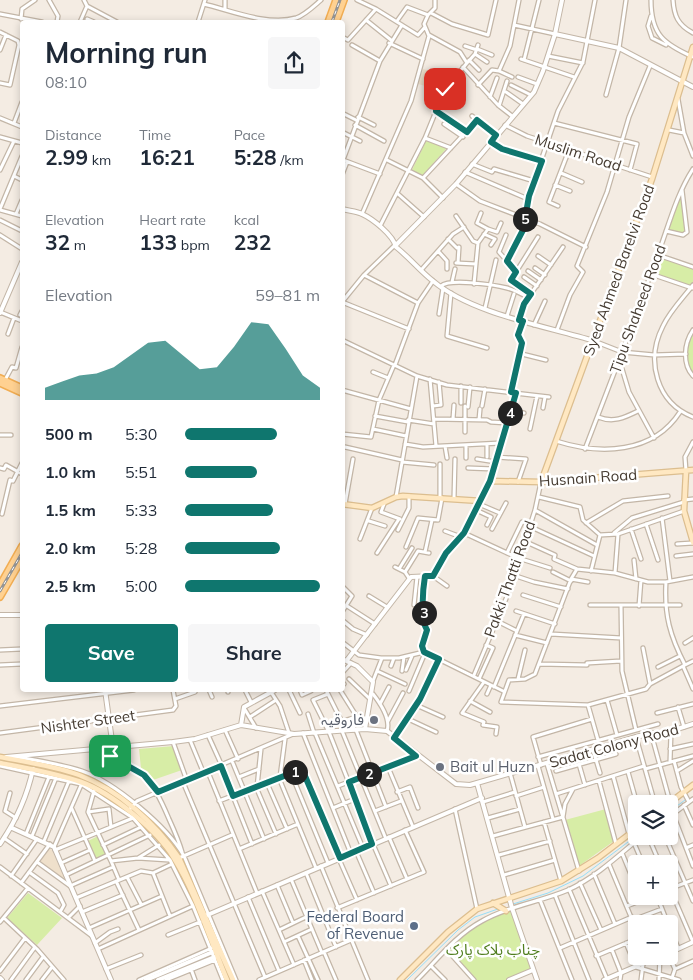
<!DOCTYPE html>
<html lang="en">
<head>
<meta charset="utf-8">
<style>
	body { margin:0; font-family:Mulish,"Noto Sans Arabic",sans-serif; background:#f6f6f7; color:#1f2937; height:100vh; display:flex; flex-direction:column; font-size:19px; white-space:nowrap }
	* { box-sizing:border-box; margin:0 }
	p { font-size:16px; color:#747a83 }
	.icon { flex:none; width:28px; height:28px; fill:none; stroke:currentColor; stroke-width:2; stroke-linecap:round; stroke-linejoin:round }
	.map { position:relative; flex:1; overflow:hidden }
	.drawer { position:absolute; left:20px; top:20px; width:325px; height:672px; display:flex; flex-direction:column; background:#fff; border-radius:5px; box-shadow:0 2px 8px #0003 }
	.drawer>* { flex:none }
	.controls { position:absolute; left:628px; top:795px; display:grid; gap:10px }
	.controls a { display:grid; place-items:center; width:50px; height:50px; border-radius:5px; background:#fff; box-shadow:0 2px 8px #0003; font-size:25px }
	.pin { position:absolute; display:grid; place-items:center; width:42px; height:42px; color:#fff; margin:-21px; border-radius:10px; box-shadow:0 2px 8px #0006 }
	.km { position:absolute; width:25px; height:25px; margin:-12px; border-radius:50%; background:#222; color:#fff; font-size:14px; line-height:25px; text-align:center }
	.round { display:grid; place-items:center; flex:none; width:52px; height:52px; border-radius:5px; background:#f6f6f7 }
	.head { display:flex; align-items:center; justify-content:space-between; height:85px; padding:0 25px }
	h1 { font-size:28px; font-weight:700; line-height:38px }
	.figures { display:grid; grid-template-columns:repeat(3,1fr); gap:8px; height:85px; padding:5px 25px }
	.figures div { display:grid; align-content:center }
	.figures b { font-size:21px; font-weight:700 }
	.figures small { font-size:14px; font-weight:400 }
	.figures p { font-size:14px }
	.chart { height:140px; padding:10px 25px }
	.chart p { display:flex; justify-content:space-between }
	.chart svg { width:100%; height:90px; margin-top:5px; fill:#0f766e; opacity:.7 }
	.button { display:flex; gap:10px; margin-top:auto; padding:10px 25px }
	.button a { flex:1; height:58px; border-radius:5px; background:#0f766e; color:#fff; font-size:20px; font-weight:700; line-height:58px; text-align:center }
	.button a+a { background:#f6f6f7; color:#1f2937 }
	ul { padding:0 25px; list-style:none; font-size:16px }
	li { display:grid; grid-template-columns:80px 60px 1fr; align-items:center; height:38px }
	li i { height:12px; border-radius:6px; background:#0f766e }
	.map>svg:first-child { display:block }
	.education { fill:#efe0cb }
	.green { fill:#d7eda6 }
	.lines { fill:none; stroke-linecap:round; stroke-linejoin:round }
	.stream { stroke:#97def8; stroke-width:1 }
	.minor-casing { stroke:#c3b6a7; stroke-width:5.5 }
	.tertiary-casing { stroke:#c3b6a7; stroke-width:6 }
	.secondary-casing { stroke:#dcbe8f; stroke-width:7 }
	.primary-casing { stroke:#f1ad53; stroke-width:8 }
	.minor { stroke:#fff; stroke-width:3 }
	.tertiary { stroke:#fff; stroke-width:4 }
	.secondary { stroke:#ffe8c2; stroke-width:4.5 }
	.primary { stroke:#ffd191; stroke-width:5 }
	.rail-casing { stroke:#949494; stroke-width:3 }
	.rail { stroke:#fff; stroke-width:1; stroke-dasharray:4; stroke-linecap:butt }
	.route-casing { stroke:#fff; stroke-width:10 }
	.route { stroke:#0f766e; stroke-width:6 }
	.worship-dot { fill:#6b7280; stroke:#fff; stroke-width:2 }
	.service-dot { fill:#5c6f8a; stroke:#fff; stroke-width:2 }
	.labels { text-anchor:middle; stroke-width:5; stroke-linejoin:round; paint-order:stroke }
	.street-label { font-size:15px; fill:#463c32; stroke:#fff }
	.worship-label { font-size:15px; fill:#5b616d; stroke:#fff; text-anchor:end }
	.service-label { font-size:15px; fill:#4e5e75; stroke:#fff; text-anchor:end }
	.park-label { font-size:15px; fill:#507e1f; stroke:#fff }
</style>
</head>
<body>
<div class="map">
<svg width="693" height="980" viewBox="0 0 693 980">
	<rect width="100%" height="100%" fill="#f4ece3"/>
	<path class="education" d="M423,69L437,73L433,88L418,84Z
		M49,848L52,850L66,882L39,862Z"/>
	<path class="green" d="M426,141L447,148L422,176L412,170Z
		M682,189L687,232L686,234L666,231Z
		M658,255L693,267V288L651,274Z
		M693,330V375C683,361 686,344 693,330Z
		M174,746L182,770L153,780L141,768L139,749Z
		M606,809L614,841L579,866L565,820Z
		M98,836L107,856L96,861L88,841Z
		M28,893L62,918L37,945L7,918Z
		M512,908L533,970L509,980H474L447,950C467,930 486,919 512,908Z"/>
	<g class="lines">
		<path class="stream" d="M669,812L685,800
			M513,904L548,893L583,876L636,836
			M407,980L458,930L475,917L498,909"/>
		<defs>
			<path id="minor" d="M49,0L58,16L57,22
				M84,0L87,6L117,22
				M357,0L376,9L418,35L425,27
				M651,0C651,35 664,44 693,57
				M673,0C674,16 678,25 693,33
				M204,4C232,11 268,26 296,18C305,15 314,6 321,0
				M225,9V0
				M431,13L452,24L488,35L496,0
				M0,14L42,22
				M651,16L648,26L652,38L666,45
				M21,19L22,9L35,0
				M87,19L94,22
				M366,20L391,40
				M397,21L407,7L428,15
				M80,22L87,6
				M198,22L205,0
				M514,25L555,34
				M0,32L18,41L19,45L10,85L0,83
				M342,37L348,40L376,9
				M389,43L423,59
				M352,45L380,61
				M465,46L477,50
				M477,49L492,55
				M0,50L6,35
				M475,54L487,62
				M548,56L583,63
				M521,59L574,77
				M469,60L479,70
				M524,60L539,0
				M467,63L475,54L478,45
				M463,67L498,105L512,116
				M499,71L512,77
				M518,77L537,84
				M478,85L492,70L499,71L510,46L519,0
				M511,85L531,95
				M506,92L523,104
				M606,95L619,48L626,0
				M490,97L497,78
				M678,99L684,133L693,156
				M499,106L507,81
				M436,111L467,132
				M342,113L356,120
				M472,116L496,135
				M358,117L374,125
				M0,118L22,127
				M14,123L22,102
				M554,123L637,144L630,170
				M444,124L463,137
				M355,125L384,141
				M505,125L527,136L652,177
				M669,130L684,133
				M342,132L360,141
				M0,137L22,143
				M425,138L445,89L467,63L460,52L429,35
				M491,142L502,149L542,161
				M387,160L423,178L443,198
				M472,164L492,172L494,169L534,181
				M0,170L14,141
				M465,172L528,199
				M561,173L582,182
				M380,174L343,160L380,61L402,25
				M342,175L347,162
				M14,176L22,180
				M423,178L477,120
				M456,184L480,201L540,224L586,247
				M555,185L570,191
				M398,194L424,217
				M558,206L549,202L569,150
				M0,209L22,156
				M0,210L22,216
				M481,213L477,223L488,229
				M16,214L22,200
				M362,214L411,101L429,36L424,24L428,15L435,8V0
				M456,216L473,241L478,243
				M525,217L529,196L558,111L583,62L595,0
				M526,218L523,230L507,261L516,272L511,280L531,294
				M0,220L22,231
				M380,226L425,138L451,148
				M666,231L683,235L687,232L682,190
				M484,234L495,239L491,245
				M0,235L22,249
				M506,235L499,252L507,261
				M448,239L457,248
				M438,251L447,261V269
				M658,255L693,267
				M538,256L551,265
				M456,263L476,264
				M458,263L459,247
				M535,268L545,275
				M422,269L453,234L464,227
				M528,271L541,280
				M516,272L538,237
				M651,274L692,288
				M364,275L418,303
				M524,277L537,286
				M452,282L455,269
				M474,284L478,243L488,229L497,232L501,223
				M693,285C683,298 670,311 663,326C645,361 657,403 693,417
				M441,286C450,278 495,285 507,288C514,290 522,294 529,298
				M451,293L447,336L487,348
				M342,302L364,275L395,245
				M342,302L409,329
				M485,308L496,260
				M0,312L22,321
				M439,314L443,288
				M20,315L22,311
				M507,316L514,294
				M519,320L524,304L563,247
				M534,325L545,301
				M557,330L570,295L583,272L577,266L607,192L629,117L650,66
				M693,330C684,343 682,364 693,376
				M8,334L14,318
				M342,340L417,376L447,385L549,397
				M594,341L622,352L654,355L686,354
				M518,353L546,360
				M620,362L629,392L654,438
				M395,365L418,303L433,281
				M373,372L388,378
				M430,379L436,446
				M5,380L12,367L16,368L22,347
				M461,386V403
				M342,390L411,409
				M511,392L522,343L518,334L523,321
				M433,406L441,405L439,382
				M465,406V432
				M482,406L485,389
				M468,407L470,387
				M543,408L545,397
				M510,411L524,413
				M375,416L408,422
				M598,417C613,423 624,418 638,411
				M434,419L487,420L491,422L507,423
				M453,419L454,405
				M408,420L434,424
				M479,420L480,409
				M373,429L406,436
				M530,429L537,396
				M342,434L371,437L379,400L394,365
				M0,435H11
				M556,441C600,455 653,454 680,412
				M405,444L423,447L501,443
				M466,445V458
				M445,446L447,458
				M342,448L345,447L402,460
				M585,449C610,385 634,321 657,257C668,228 676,195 693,169
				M487,457V444
				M497,457L526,459L518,482
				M477,459L496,462
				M402,462L434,465
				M440,464V497
				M0,468L4,469L6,465L22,474
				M468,468L494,469
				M686,471L685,457L693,442
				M490,481L516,393
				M396,497L417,376
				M539,497L580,507L583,520L600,535L618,534L684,511
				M454,498L455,459
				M684,500L693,499
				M345,504L353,459
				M384,504L381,512L400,519
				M479,504L500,513
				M476,510L491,517L487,525
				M535,510L597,545
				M2,514L10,480L13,481L22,463
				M662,518L670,581
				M369,521L385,526
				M586,523L623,501L668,496
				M646,524L658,560
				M529,526L594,556
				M492,529L506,503
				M631,529L641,559
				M398,530L409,508V496
				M445,531L461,537
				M464,533L518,558L550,568
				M614,533L632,518L684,502
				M360,539L372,508
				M524,541L555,555L554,559L577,569L615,573L648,582H666L693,577
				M677,544L693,543
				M406,547L418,518L438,520L442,498
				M425,552L432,520
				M377,553L399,519
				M507,553L522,522
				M676,556L693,554
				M634,560L636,579
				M395,567L405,572
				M399,569L412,548
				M577,569L571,579L535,674L525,679L509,680L501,702L588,705L646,689L650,684L685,665
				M591,571L600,535
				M553,572L571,581
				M615,573L618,534
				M513,575L534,582L568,589
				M433,576L447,586
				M409,578L405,572L418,551L429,553
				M571,579L588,582
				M666,582C664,615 670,636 685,665L693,661
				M342,586L352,596L342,612
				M523,595L561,607
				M369,596L387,607
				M414,605L417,577
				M590,605H680
				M347,606L375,624
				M621,606L622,671L636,730
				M639,606L641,580
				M516,611L555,624
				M342,620L353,629L367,635
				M497,621L517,631
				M551,634L621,638
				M515,635L547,643
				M342,642L359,655L381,658H399L424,652L503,691
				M685,643L693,638
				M643,648L650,684
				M0,650L22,649
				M424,652L422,646L427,630C420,620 423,588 425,576
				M539,664L587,665V663L621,661
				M0,665L22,664
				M391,666L394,658
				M683,666L693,689
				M658,667L680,656
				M406,670L412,656
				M377,671L405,684
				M402,671L404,657
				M342,673L351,663
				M474,675L508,594L535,510L541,482
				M349,679L370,699
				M479,679L493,648L486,645
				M518,679L525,650
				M373,681L382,658
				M342,682L344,684
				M484,682L462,713L484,722L483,725L497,727L496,734
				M494,687L524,614
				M209,690L212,697
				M228,690V692
				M245,690L251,702
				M289,690L300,713
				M300,690L302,695L311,691
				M326,690L342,722
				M409,691L425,653
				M271,692L280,706L289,733
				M328,694L313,700L329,732L373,844L391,886
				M373,694C380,703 391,719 387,731
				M487,694L491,685
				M175,699L195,692
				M607,700L617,735
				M470,701L490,712
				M380,704L389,687
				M416,705L443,717
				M588,705L600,747
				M0,706L134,690
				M678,707L684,727
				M244,708L256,728
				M657,713L693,704
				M308,714L314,733
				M250,717L276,700
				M353,718L354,730
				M406,718L436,732
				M388,721L403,693
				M327,726L357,717L340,690
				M225,730L238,759
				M356,730L386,807
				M342,731L386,839
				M0,733L173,710L176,706L173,690
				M303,733L351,854
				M315,733L363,848
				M651,733L670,802
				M208,735L222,766
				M395,737L420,699L439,659
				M636,737L655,804
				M190,740L204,774
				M173,742L187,781
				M670,749L693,744
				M96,750C141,768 150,774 169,819C174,830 179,841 182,852
				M593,750L600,773
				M18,757C39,761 61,764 82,771C114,782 167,826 184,856L236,980
				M538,757L658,724
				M232,761L264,839
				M674,761L681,787L689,802
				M670,762L671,732
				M547,764L579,871
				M579,764L585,785
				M541,765L533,737L592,719
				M0,766L81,784L133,818L170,860L193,906L223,980
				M221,766L252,844
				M538,766L553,819
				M388,767L413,827
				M645,769L693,756
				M556,771L616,754
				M677,771L693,761
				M208,772L257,893
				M628,772L637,804
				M291,773L328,863
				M510,773L525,827
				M613,776L629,834
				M239,777L259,769
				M280,777L285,739
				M279,778L316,868
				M599,781L616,844
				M183,782L265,977
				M267,783L287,829
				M338,786L416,756
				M256,787L276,834
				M257,787L261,749
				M94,791L88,812L111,861L138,858L159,845
				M397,792L410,787L418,808
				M10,793L5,811L16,818
				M556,794L644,766
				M516,796L544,787
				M219,801L302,769L340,858
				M483,802L515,792
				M684,805L693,825
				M333,808L355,799
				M72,809L95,861
				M455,809L477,909
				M129,810L137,801L293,734
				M375,811L401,801
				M88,812L109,809L111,827
				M673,814L693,866
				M669,817L693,799
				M488,818L520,809
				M544,822L561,881
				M26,834L49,777
				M32,836L56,778
				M493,836L563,817L565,804L573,789
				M648,836L660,864
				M665,836L693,901
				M389,837L407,879
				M4,838L27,854
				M44,841L69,781
				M634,843L643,864
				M103,845L141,827
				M54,847L82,783
				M686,848L693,845
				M239,849L298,824
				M55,850L133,818
				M356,851L374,893
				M622,853L636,887
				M499,855L550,841
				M138,858L169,860
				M179,858L232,835
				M339,859L357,900
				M111,861L119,880
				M37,862L70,886L113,867
				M61,863L90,850
				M609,864L636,929
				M321,866L368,980
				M0,867L92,936
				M29,872L58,893L64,905L60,912
				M153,873L170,916
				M306,873L336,947
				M594,874L615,924
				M66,875L150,835
				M504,875L555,860
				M11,876L37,839
				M127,877L141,904
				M291,879L322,953
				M116,881L139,930
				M21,883L50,844
				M580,883L601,930
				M277,885L293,923
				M669,886L693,942
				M569,889L607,979
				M669,889L693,880
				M262,891L294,965
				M555,895L589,980
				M657,896L668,924
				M248,897L279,971
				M76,898L141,871L153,873L172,864
				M540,900L572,980
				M627,906L652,896
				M337,908L424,872L405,830
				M82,912L123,895
				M4,918L37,949L64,980
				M68,918L80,906
				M633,920L662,909
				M0,922L28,888
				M669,925L678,948
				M89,928L162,896
				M279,930L306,917
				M168,935L200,922
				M298,936L318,980
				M284,942L312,929
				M95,943L110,932L118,929
				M626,943L636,967L679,980
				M560,948L632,917
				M98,949L193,906
				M447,950L474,980
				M612,950L621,973L620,980
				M324,952L336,980
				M596,956L636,939
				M669,956L675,969
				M304,960L312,980
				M431,966L445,980
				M106,969L141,955
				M191,969L195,980
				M0,971L25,938
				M672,978L675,969L693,961
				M11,980L35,947
				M26,980L43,957
				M42,980L52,967
				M139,980L214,947
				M166,980L215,960
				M259,980L351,940
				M417,980C437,960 456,935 482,921C508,906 540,902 568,890C596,877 619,855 642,836
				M641,980L643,964
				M659,980L660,956"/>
			<path id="tertiary" d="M555,34L619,48L693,87
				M342,209C349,211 357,211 362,214C373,219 393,235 396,247C410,258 420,271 433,281C472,314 546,326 594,341
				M396,245L456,184L534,92L543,71L555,34L562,0
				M0,313L22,262
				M0,615H22
				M342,659L357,666L373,682L365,729
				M347,660L411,577L433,576L446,553L464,533L481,501
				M105,690L113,748
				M241,725L244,707L275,690
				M6,757L173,742L195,739L241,725L294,734L365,729L387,731L456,784L470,785L636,737L651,733H665L693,724
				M477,783L512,908L537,980
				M12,828L54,847L111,980
				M0,844C16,821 27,797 33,769
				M205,916L482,798
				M669,953L693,942
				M0,978L2,980
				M146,980L215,951
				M158,980L217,956
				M509,980L533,970
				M604,980L660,956"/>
			<path id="secondary" d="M686,471L684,511L693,542
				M541,482L652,179L693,47
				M342,504L372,508L396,497L403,496L481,501L490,481L541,482L693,470
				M0,757C26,762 54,766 79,775C119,790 155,823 179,858L233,980
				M0,763C27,768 55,773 81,782C112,793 157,830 174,858C197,895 210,940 227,980
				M668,804L693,785
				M493,903L506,911
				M400,980L448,932L477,909L561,881L598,858L636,829"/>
			<path id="primary" d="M328,22L336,0
				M336,22L344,0
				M0,378L22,388
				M0,383L22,393
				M0,585L22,546
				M0,597L22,559"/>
		</defs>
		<use href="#minor" class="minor-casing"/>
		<use href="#tertiary" class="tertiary-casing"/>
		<use href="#secondary" class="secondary-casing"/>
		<use href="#primary" class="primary-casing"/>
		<use href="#minor" class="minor"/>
		<use href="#tertiary" class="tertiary"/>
		<use href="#secondary" class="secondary"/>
		<use href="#primary" class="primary"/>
		<defs>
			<path id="rail" d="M332,22L340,0
				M0,591L22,553"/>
		</defs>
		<use href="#rail" class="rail-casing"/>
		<use href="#rail" class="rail"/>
	</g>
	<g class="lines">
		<defs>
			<path id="route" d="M110,756L144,775L158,792L221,766L233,796L302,769L340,858L372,844L349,782L416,756L394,738L420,699L439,659L424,652L422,646L427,630C420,620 423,588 425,576H433L446,553L464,533L490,481L516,393L511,392L522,343L518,335L523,321L519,320L524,304L531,294L511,280L516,272L507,261L523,230L529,196L542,161L502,149L491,142L496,135L477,120L467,132L436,111L445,89"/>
		</defs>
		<use href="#route" class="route-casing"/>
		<use href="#route" class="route"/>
	</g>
	<g class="worship-dot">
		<circle cx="374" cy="720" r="5"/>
		<circle cx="440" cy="767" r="5"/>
	</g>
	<circle class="service-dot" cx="414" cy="926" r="5"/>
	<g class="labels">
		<g class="street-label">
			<text transform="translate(578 153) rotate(18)" y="5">Muslim Road</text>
			<text transform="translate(619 270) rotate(-70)" y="5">Syed Ahmed Barelvi Road</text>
			<text transform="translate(638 309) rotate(-70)" y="5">Tipu Shaheed Road</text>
			<text transform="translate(588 478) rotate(-4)" y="5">Husnain Road</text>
			<text transform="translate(510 579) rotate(-70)" y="5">Pakki Thatti Road</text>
			<text transform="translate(88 722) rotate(-8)" y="5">Nishter Street</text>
			<text transform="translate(614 746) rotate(-15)" y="5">Sadat Colony Road</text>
		</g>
		<g class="worship-label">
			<text x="364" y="725">فاروقیہ</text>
			<text x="450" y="772" text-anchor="start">Bait ul Huzn</text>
		</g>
		<g class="service-label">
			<text x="404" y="922">Federal Board<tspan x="404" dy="17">of Revenue</tspan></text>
		</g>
		<g class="park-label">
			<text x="493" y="955">چناب بلاک پارک</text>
		</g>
	</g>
</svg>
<div class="controls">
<a><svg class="icon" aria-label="layers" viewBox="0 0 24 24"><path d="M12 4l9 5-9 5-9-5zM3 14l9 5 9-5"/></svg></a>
<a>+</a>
<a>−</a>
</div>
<div class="pin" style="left:110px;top:756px;background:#1e9e55"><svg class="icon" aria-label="arrive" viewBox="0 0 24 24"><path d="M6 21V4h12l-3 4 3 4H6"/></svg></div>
<div class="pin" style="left:445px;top:89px;background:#d93025"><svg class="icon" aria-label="check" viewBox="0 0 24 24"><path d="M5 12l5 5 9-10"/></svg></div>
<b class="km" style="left:295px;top:772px">1</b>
<b class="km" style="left:369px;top:774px">2</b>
<b class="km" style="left:424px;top:613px">3</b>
<b class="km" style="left:510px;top:413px">4</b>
<b class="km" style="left:525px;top:219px">5</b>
<section class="drawer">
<div class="head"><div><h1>Morning run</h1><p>08:10</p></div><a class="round"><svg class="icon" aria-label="share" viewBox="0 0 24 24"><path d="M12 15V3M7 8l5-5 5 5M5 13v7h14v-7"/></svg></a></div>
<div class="figures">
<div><p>Distance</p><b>2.99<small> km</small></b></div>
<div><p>Time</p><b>16:21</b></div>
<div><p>Pace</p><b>5:28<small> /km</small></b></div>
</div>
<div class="figures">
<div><p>Elevation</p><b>32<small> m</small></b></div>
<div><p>Heart rate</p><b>133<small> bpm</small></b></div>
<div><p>kcal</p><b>232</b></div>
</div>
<div class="chart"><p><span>Elevation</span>59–81 m</p>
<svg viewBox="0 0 160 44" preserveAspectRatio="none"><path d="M0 44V38L10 35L20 32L30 31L40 28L50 22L60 16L70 15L80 22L90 29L100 28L110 18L120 6L130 7L140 19L150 32L160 38V44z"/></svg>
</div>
<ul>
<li><b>500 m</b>5:30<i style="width:68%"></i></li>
<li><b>1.0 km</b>5:51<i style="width:53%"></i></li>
<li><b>1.5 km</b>5:33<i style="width:65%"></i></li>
<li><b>2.0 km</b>5:28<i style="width:70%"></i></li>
<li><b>2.5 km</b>5:00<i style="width:100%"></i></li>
</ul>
<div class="button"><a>Save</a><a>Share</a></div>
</section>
</div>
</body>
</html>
